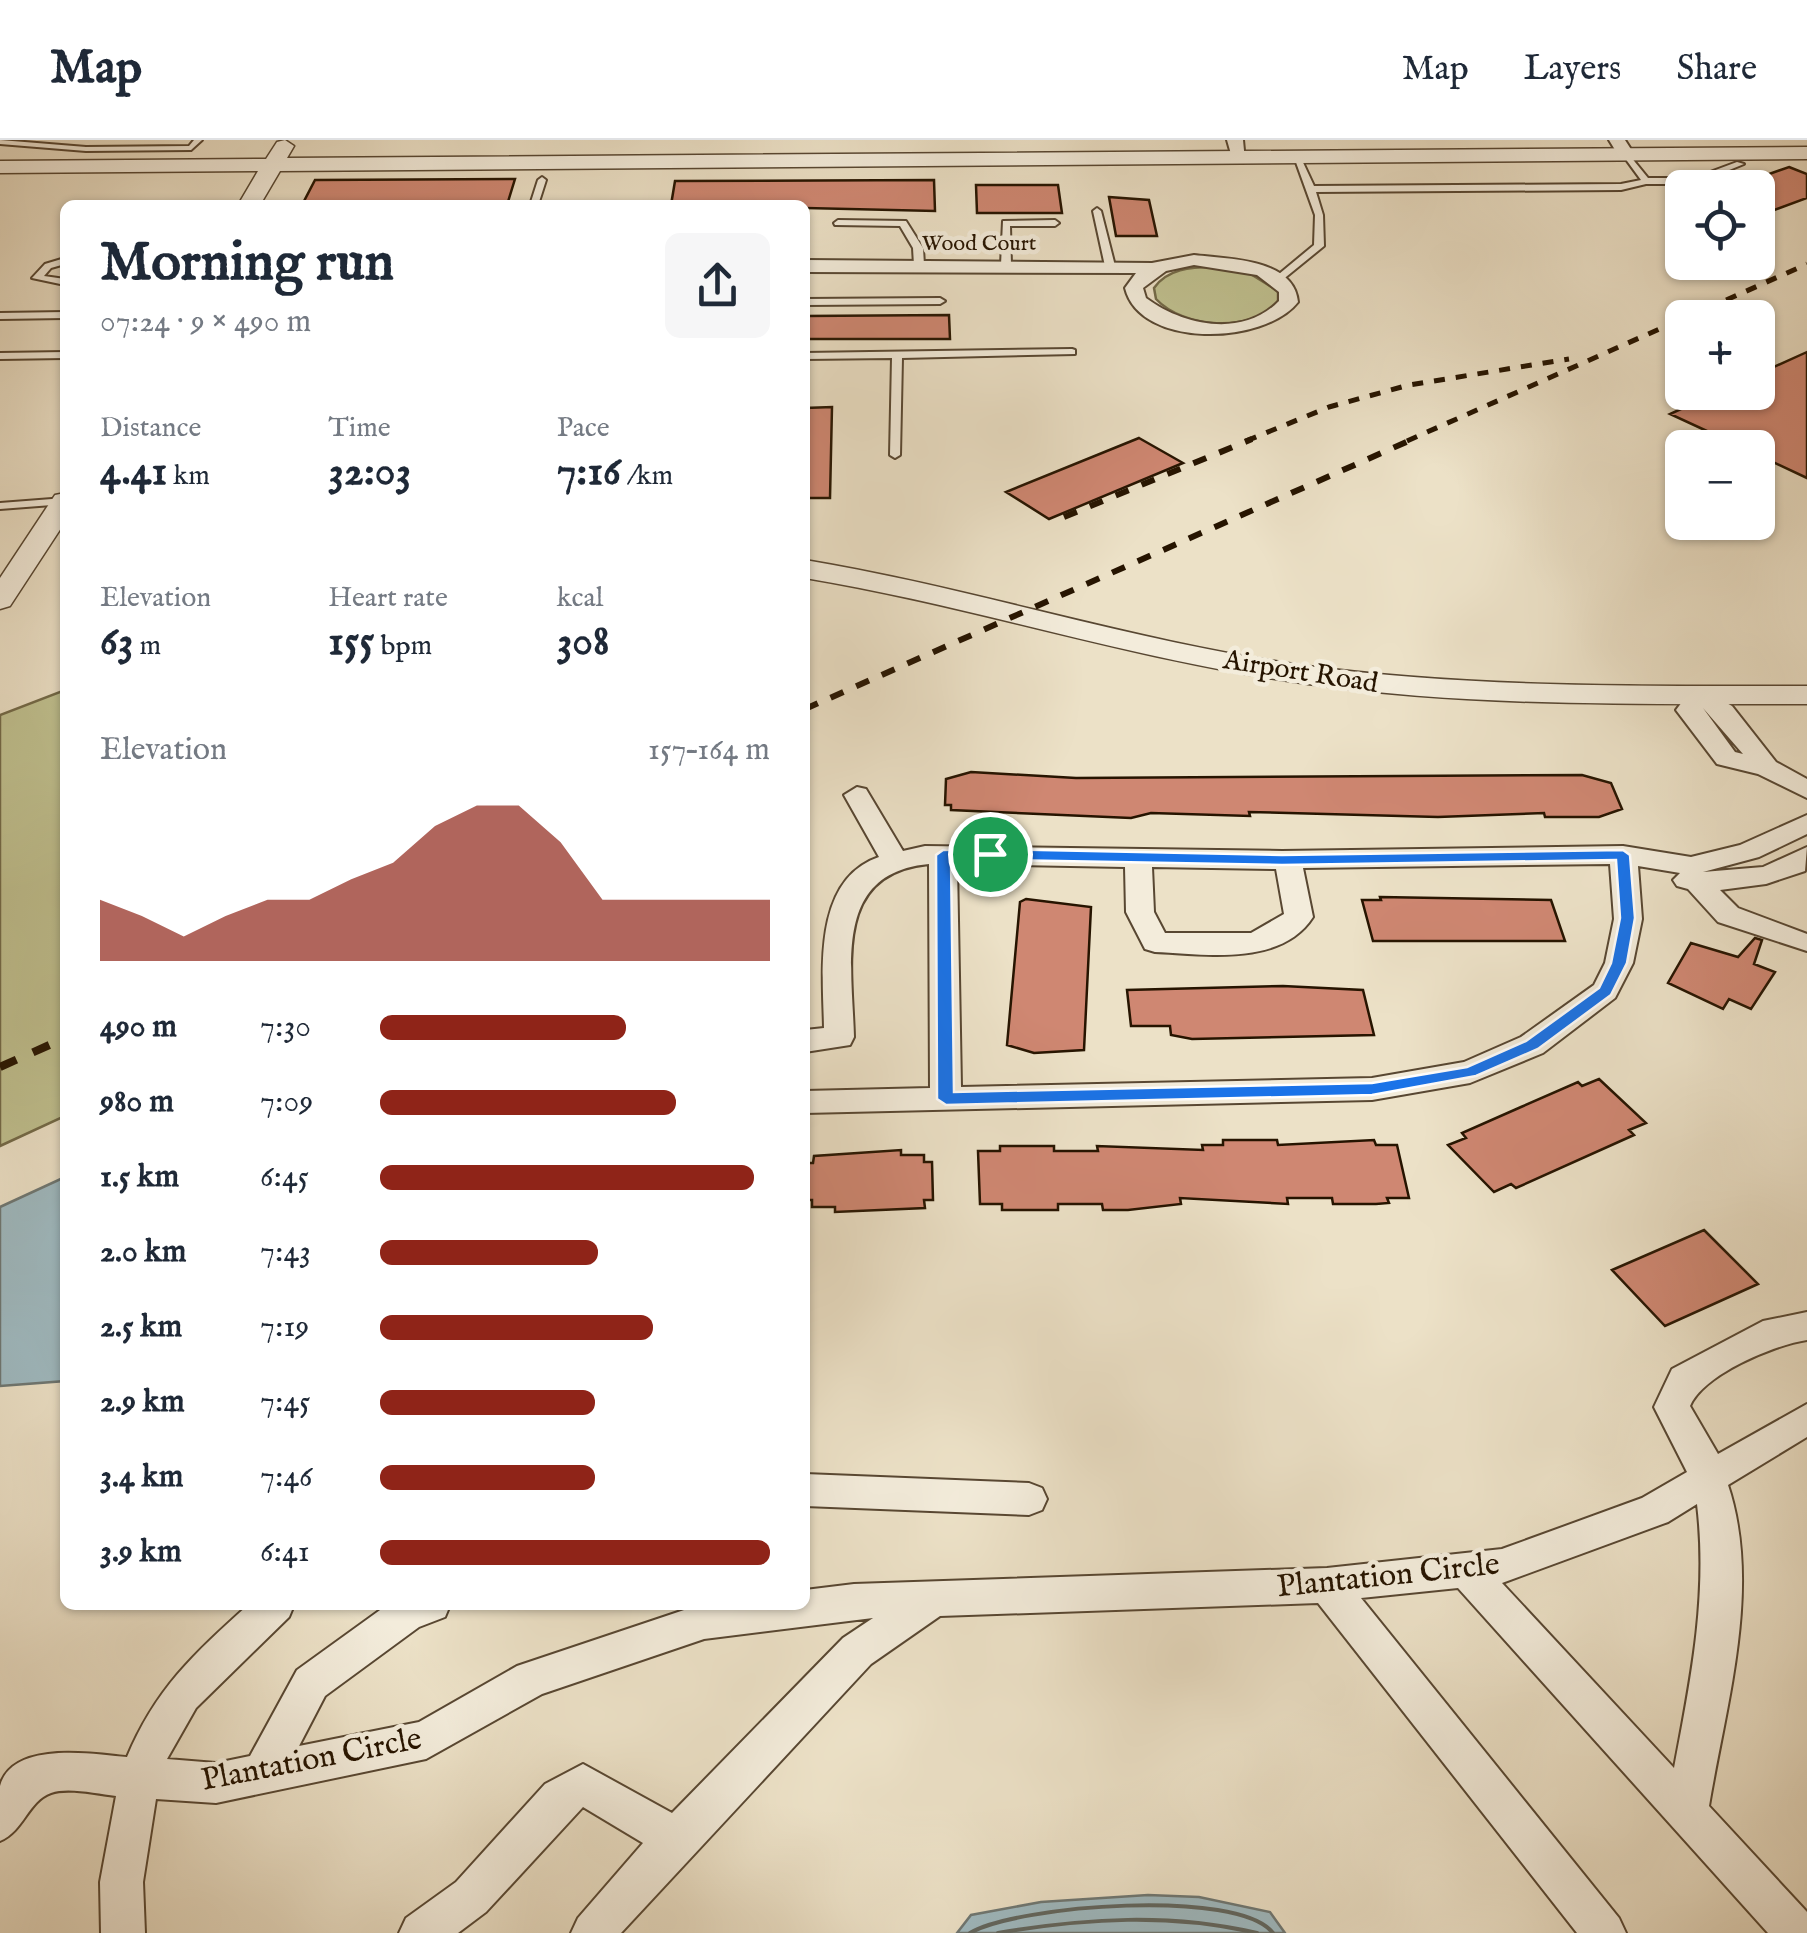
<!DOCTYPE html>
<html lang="en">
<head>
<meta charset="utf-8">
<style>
	body { margin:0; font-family:"IM FELL English",serif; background:#f6f6f7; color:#1f2937; height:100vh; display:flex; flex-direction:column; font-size:38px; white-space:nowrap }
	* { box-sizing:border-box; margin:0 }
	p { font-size:32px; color:#747a83 }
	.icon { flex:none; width:55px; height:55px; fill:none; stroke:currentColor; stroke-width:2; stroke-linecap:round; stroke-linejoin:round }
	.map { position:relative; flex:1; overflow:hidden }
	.sheet { position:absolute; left:60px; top:60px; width:750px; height:1410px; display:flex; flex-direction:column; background:#fff; border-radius:15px; box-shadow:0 2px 8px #0004 }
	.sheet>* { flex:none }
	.buttons { position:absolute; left:1665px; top:30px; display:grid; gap:20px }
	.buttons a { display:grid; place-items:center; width:110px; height:110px; border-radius:15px; background:#fff; box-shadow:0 2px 8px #0004; font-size:50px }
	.pin { position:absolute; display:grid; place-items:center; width:85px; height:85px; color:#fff; margin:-42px; border:5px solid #fff; border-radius:50%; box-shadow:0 2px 10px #0007 }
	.round { display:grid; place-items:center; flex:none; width:105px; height:105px; border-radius:15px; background:#f6f6f7 }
	.headline { display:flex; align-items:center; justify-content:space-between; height:170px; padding:0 40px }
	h1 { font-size:55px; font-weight:700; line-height:75px }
	.figures { display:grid; grid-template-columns:repeat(3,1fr); gap:15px; height:170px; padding:10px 40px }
	.figures div { display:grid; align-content:center }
	.figures b { font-size:42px; font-weight:700 }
	.figures small { font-size:28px; font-weight:400 }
	.figures p { font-size:28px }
	.chart { height:280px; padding:20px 40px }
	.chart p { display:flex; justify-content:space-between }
	.chart svg { width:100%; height:180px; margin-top:10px; fill:#8f2418; opacity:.7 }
	ul { padding:0 40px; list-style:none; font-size:32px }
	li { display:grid; grid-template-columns:160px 120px 1fr; align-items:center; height:75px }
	li i { height:25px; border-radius:12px; background:#8f2418 }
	header { display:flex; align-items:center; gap:60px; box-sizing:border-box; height:140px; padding:0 50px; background:#fff; border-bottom:2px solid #e0e1e3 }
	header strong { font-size:48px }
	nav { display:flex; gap:55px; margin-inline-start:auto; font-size:35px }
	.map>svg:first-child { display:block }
	.green { fill:#c0c190; stroke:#736a48; stroke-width:2.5 }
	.water { fill:#9fbac1; stroke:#6f7874; stroke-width:2.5 }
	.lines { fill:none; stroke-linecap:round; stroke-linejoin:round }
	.shore { stroke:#626760; stroke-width:4 }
	.building { fill:#cf8772; stroke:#261400; stroke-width:2.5 }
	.service-casing { stroke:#584732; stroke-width:4 }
	.minor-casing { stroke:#584732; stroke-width:4 }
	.tertiary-casing { stroke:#584732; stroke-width:3 }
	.service { fill:#f3ecdb; fill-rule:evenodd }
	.minor { fill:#f3ecdb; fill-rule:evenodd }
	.tertiary { fill:#f3ecdb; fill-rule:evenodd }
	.rail-far2 { stroke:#261400; stroke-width:5; stroke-dasharray:11 11; stroke-linecap:butt }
	.rail-far1 { stroke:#261400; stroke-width:6; stroke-dasharray:14 14; stroke-linecap:butt }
	.rail { stroke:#261400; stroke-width:8; stroke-dasharray:18 18; stroke-linecap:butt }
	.route { fill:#1a73e8; stroke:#fff; stroke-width:2.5; fill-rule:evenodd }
	.labels { text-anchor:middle; stroke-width:9; stroke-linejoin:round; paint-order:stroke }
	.far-street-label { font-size:22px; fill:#261400; stroke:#f3ecdb }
	.street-label { font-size:28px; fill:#261400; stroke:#f3ecdb }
	.near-street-label { font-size:32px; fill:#261400; stroke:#f3ecdb }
</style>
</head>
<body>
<header>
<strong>Map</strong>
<nav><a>Map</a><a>Layers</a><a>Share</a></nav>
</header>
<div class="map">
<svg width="1807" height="1793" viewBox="0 0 1807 1793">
	<rect width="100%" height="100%" fill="#ece1c7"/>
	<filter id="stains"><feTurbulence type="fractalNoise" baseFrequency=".002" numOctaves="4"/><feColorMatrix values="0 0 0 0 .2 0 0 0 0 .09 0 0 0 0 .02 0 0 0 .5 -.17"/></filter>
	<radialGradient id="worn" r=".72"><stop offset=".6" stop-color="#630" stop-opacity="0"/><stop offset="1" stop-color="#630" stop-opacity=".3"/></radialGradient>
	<path class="green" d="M1213,127L1249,133L1278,151V163C1250,193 1183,188 1156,159L1154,148C1167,129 1191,127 1213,127Z
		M65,550V976L0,1006V575Z"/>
	<path class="water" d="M65,1037V1241L0,1246V1067Z
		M1148,1755L1199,1757L1270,1772L1285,1793H957L971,1775L1041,1762Z"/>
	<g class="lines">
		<path class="shore" d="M970,1793C1018,1765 1238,1748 1273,1793
			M998,1793C1086,1778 1170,1773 1257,1793"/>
	</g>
	<path class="building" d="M1789,27L1807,34V58L1758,76V38Z
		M515,39L507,65H302L315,40Z
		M934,40L935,71L671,65L675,41Z
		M976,45H1058L1062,73H977Z
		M1109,57L1149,60L1157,96H1116Z
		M949,175L950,199H805V176Z
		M1807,212V338L1758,315V293L1735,304L1670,274L1718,252H1758V234Z
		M832,267L830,358H805V268Z
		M1139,298L1183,323L1049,379L1006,352Z
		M971,632L1076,638L1582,635L1611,643L1622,669L1599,677H1545L1544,673L1438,677L1249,672L1250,676L1151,673L1131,678L951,670V665H945L946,639Z
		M1380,757L1551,760L1565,801H1373L1362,760H1381Z
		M1026,759L1091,767L1084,910L1034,913L1007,905L1020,762Z
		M1755,798L1762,800L1754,824L1775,832L1751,869L1729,859L1723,869L1668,843L1691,803L1738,817Z
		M1283,846L1363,850L1374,895L1192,899L1171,895L1170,886H1131L1127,850Z
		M1599,939L1646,983L1629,990L1634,995L1516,1048L1511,1044L1494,1052L1448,1005L1466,998L1462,993L1521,967L1578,942L1582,946Z
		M1223,1000H1277L1278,1005L1374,1000L1376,1005H1397L1409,1058H1387L1389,1063L1376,1064H1333L1332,1058H1287L1288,1064L1180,1058L1181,1064L1128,1070H1103L1102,1064H1058V1070H1002V1064H980L978,1011H1000V1006H1054V1011H1098L1097,1006L1203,1010L1202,1005H1223Z
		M901,1010V1015H924V1022H932L933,1060H924L925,1068L835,1072V1067H812V1060H805V1023H813L814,1016Z
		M1704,1090L1758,1144L1665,1186L1612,1130Z"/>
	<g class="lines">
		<defs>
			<path id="service" d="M0,0L86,7L189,6L194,0H202L191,10L86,11L0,4Z
				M1626,11L1648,38H1694L1737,22L1744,24L1695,44H1646L1621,50L1316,52L1323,75L1324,106L1281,141L1273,139L1314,105L1315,75L1293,14L1300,16L1314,46L1621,44L1641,40L1622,14Z
				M542,37L546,40L538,65H530L538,40Z
				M1097,68L1101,71L1115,126L1110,129L1105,126L1093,71Z
				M838,80L906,81L923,108L924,125L919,128L914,125L913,108L900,86L835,85L834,83Z
				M1003,81L1055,80L1059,83L1055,86H1010L1011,125L1006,128L1001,125Z
				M65,118V124L51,128L44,136L65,139V145L32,138L45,124Z
				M805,159L940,158L945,161L940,164L805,165Z
				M65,172V178L0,179V173Z
				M1072,209L1075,210V214L902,218L900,315L895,318L890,315L892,218L805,219V213Z
				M65,212V218L0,219V213Z
				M65,358V364L0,369V363Z"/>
			<path id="minor" d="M1227,0H1243L1245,21H1233Z
				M1609,0H1625L1634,14L1620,18Z
				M1194,115C1227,119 1294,118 1298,162C1264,205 1140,209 1125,148L1136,133L805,132V120L1152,123ZM1194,125L1257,135L1279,152V161C1243,198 1184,186 1146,158L1143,148L1166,131Z
				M1700,548L1732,566L1776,622L1807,639V658L1758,634L1717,624L1676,570L1691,550ZM1703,568L1743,614L1735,612Z
				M857,647L866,649L903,711L925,706L1282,711L1623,706L1691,717L1740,705L1807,675V694L1759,717L1703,732L1763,727L1807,707L1805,731L1766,744L1720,750L1738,768L1807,794V811L1718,782L1688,749L1677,746L1673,740L1680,733L1638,726L1642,779L1633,823L1615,858L1543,913L1470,943L1372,960L805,973V951L930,948L929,724C833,733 852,824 854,897L850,905L805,912V890L824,888C823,832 812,740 879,717L844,655ZM957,724L1125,727L1126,772L1145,809L1155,812C1204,814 1281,827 1313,777L1303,728L1610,724L1614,779L1605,823L1594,845L1521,897L1464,922L1372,938L961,947ZM1152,727L1276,729L1284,774L1251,793H1165L1154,772Z
				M1807,1172V1200C1773,1205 1703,1235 1690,1266L1718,1314L1807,1264V1297L1728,1345C1762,1447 1726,1564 1709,1666L1807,1772V1793H1768L1458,1448L1361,1458L1619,1778L1626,1793H1577L1318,1463L940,1476L871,1524L621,1793H571L578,1778L643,1703L583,1667L486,1772L458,1793H399L406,1778L456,1742L545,1644L583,1624L672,1673L843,1498L873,1478L704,1499L542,1554L426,1619L216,1663L156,1659L143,1742L145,1793H101L100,1742L116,1656C97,1654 68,1647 51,1653C28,1661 24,1691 0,1701C0,1684 0,1662 0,1646C12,1600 94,1614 127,1617C156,1548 194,1514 248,1465H294L289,1477L196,1568L167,1619L216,1623L250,1616L297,1530L387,1465H450L445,1477L419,1487L325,1556L299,1606L419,1582L517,1526L699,1465H805V1450L854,1444L1327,1428L1502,1409L1642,1358L1687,1332L1654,1267L1672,1229L1763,1181ZM1697,1364C1708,1455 1691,1539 1674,1628L1502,1443L1668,1382Z
				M805,1334L1029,1343L1042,1348L1047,1359L1042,1370L1029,1375L805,1366Z"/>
			<path id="tertiary" d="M277,2L285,0L294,6L287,18L1807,7V19L280,31L260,65H238L258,31L0,33V21L266,19Z
				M65,353V382L10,466L0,469V438L55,355Z
				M805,420C974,448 1138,503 1308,526C1473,548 1641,546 1807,546V564C1641,564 1473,567 1308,544C1138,521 974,466 805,438Z"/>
		</defs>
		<use href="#service" class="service-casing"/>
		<use href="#minor" class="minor-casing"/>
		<use href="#tertiary" class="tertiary-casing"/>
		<use href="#service" class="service"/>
		<use href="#minor" class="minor"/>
		<use href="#tertiary" class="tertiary"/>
		<path class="rail-far2" d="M1686,178L1807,124
			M1246,301L1329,267L1409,245L1569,219
			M1407,301L1682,179"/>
		<path class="rail-far1" d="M1064,377L1252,299
			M805,569L1413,299"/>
		<path class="rail" d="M0,927L65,898"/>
	</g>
	<path class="route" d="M990,709L1282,715L1623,710L1630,715L1635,778L1627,823L1611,855L1538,909L1476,936L1372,955L946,965L937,959L936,715L943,710ZM951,719L1282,725L1616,720L1620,778L1611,823L1599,848L1526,901L1467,927L1372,943L954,952Z"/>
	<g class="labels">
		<g class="far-street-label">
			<text x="979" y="110">Wood Court</text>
		</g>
		<g class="street-label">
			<text transform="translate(1301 530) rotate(9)" y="10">Airport Road</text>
		</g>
		<g class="near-street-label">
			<text transform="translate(1388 1434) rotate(-6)" y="11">Plantation Circle</text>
			<text transform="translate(311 1618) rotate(-11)" y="11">Plantation Circle</text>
		</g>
	</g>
	<rect width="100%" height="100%" filter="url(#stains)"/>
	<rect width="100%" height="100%" fill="url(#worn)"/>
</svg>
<div class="buttons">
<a><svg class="icon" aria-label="locate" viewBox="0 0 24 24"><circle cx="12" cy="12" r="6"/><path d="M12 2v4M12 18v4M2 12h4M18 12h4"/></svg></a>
<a>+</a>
<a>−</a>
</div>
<div class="pin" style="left:990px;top:714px;background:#1e9e55"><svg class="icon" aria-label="arrive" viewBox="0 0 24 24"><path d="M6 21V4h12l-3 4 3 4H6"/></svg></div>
<section class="sheet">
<div class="headline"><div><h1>Morning run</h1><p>07:24 · 9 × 490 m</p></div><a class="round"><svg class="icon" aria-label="share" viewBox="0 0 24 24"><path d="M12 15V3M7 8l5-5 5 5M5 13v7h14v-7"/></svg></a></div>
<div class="figures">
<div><p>Distance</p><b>4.41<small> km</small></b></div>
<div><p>Time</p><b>32:03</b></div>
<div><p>Pace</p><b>7:16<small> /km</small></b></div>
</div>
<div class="figures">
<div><p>Elevation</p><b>63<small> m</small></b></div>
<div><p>Heart rate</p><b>155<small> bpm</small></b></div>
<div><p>kcal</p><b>308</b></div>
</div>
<div class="chart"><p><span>Elevation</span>157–164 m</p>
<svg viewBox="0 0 160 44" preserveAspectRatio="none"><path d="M0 44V29L10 33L20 38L30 33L40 29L50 29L60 24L70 20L80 11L90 6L100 6L110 15L120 29L130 29L140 29L150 29L160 29V44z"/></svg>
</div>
<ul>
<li><b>490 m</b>7:30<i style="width:63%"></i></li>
<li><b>980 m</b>7:09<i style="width:76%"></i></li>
<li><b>1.5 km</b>6:45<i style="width:96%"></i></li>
<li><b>2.0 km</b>7:43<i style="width:56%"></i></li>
<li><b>2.5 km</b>7:19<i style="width:70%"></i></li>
<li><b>2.9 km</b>7:45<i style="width:55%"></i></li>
<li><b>3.4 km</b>7:46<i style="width:55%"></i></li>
<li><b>3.9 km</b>6:41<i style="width:100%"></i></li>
</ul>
</section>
</div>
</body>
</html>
